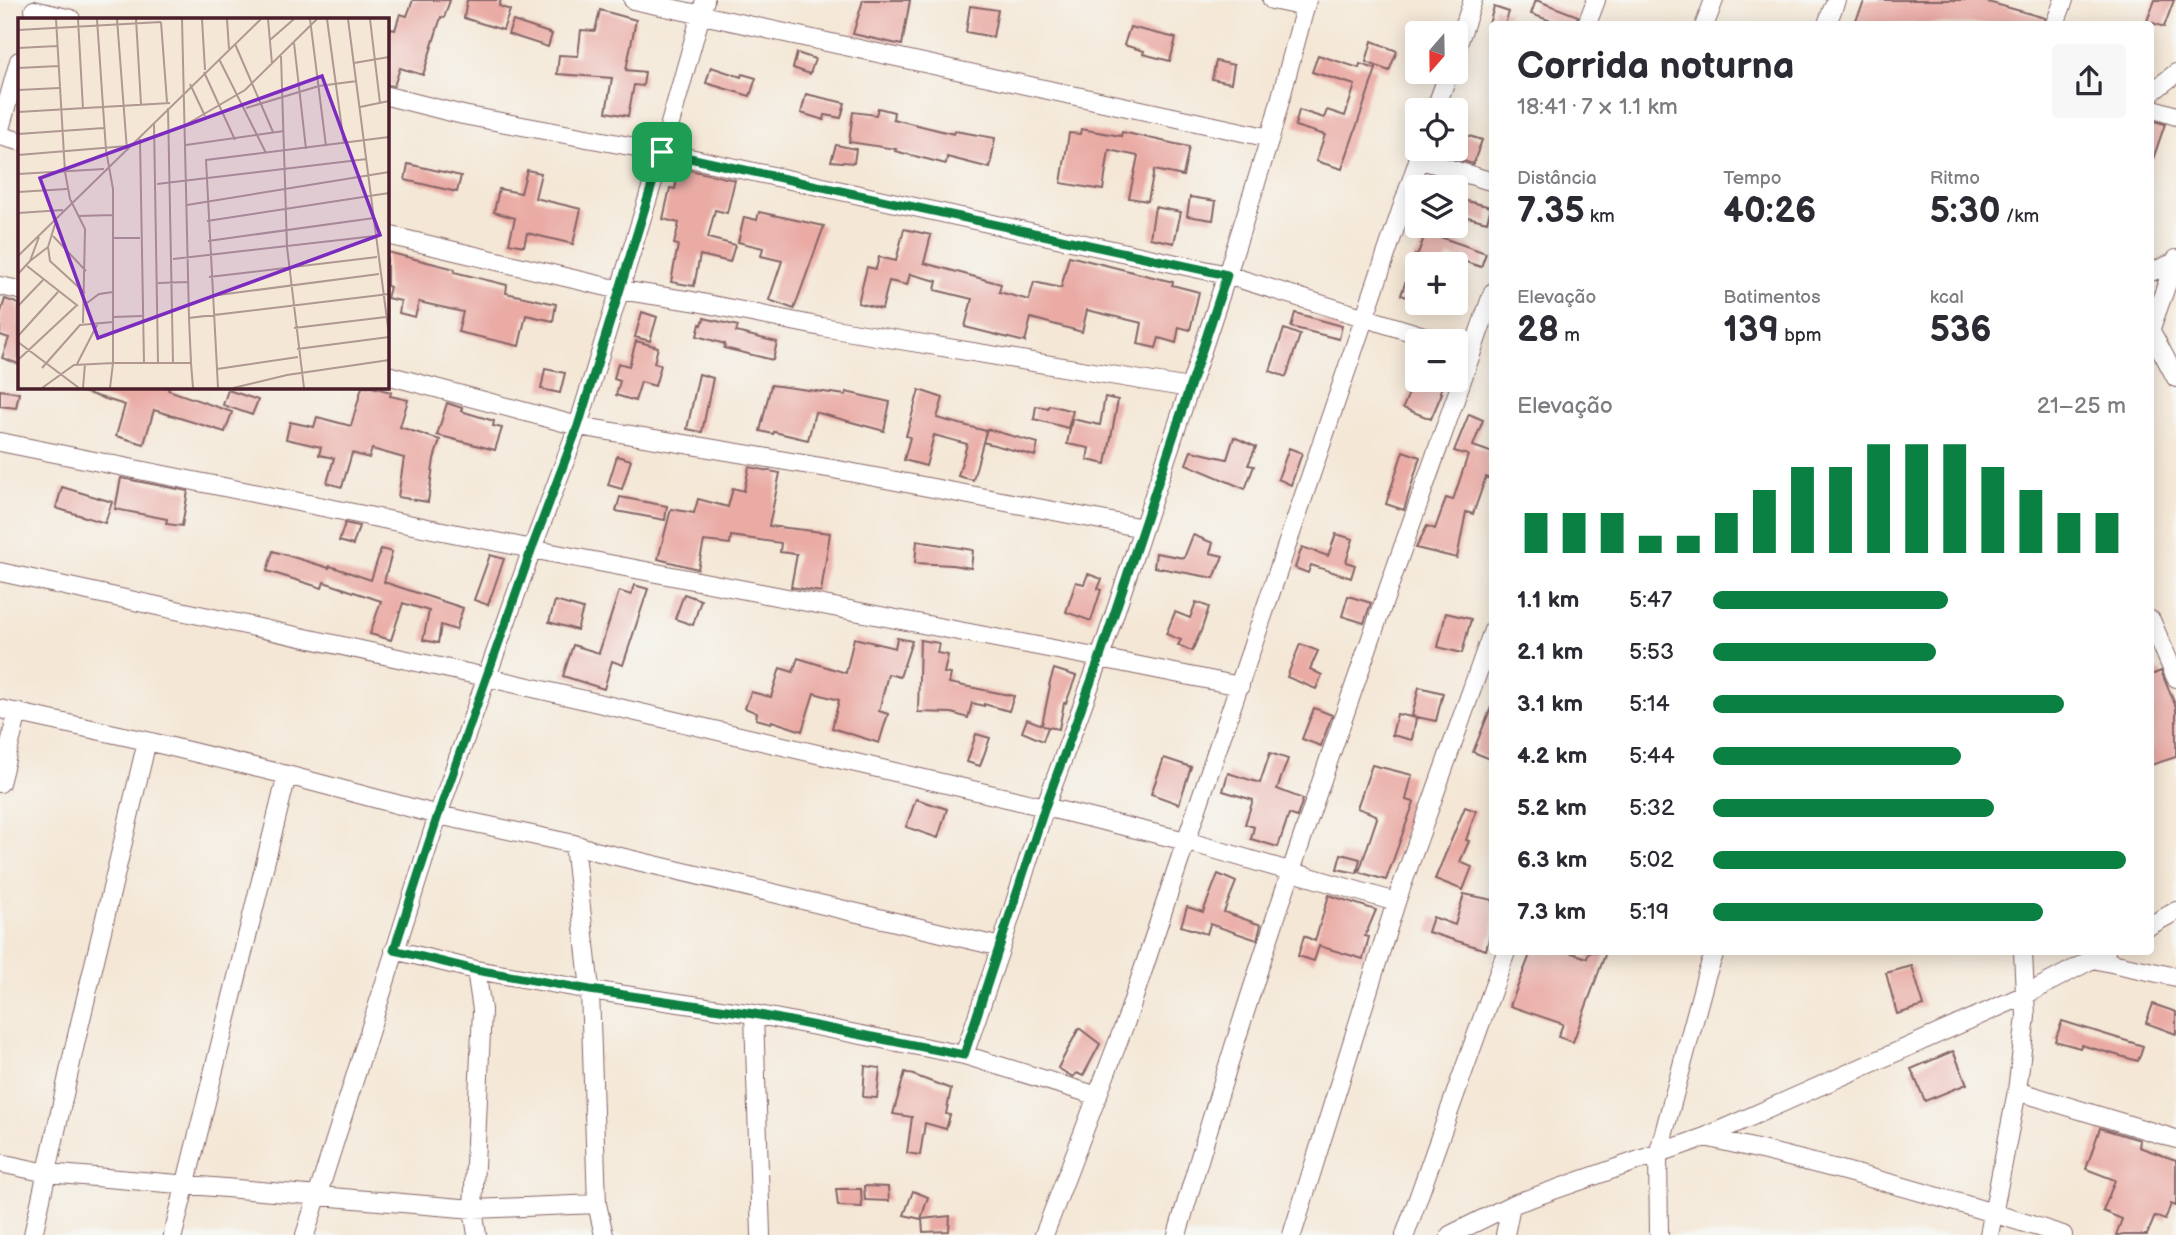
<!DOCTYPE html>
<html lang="pt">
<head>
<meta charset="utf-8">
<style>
	body { margin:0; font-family:"Balsamiq Sans",sans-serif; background:#f7f7f7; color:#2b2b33; height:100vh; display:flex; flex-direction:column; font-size:26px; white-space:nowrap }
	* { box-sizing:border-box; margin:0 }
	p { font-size:23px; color:#7c7c81 }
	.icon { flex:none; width:38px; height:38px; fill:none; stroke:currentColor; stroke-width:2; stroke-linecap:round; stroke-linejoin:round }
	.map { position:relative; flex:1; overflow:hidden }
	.panel { position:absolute; left:1489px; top:21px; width:665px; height:934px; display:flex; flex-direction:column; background:#fff; border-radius:7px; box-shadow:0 4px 18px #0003 }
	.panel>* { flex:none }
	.needle { width:46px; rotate:200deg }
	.buttons { position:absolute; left:1405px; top:21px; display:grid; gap:14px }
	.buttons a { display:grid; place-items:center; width:63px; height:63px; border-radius:7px; background:#fff; box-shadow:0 4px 18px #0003; font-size:35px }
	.pin { position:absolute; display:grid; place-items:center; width:60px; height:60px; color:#fff; margin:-30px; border-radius:14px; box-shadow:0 4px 10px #0006 }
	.round { display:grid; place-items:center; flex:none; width:74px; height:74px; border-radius:7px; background:#f7f7f7 }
	.summary { display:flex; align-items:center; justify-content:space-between; height:119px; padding:0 28px }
	h1 { font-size:38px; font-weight:600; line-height:52px }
	.metrics { display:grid; grid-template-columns:repeat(3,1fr); gap:10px; height:119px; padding:7px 28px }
	.metrics div { display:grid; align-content:center }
	.metrics b { font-size:35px; font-weight:600 }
	.metrics small { font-size:19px; font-weight:400 }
	.metrics p { font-size:19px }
	.chart { height:196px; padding:14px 28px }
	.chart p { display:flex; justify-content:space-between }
	.chart svg { width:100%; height:126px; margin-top:7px; stroke:#0b8043; stroke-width:6 }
	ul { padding:0 28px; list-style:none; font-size:23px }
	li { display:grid; grid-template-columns:112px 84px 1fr; align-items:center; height:52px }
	li i { height:18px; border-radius:9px; background:#0b8043 }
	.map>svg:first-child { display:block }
	.building { fill:#eaaba5 }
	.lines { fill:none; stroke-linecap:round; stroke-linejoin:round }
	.minor-casing { stroke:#866567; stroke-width:20 }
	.minor { stroke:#fff; stroke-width:18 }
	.route-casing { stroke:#fff; stroke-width:14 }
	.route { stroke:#0b8043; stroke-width:9 }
	.inset-road { fill:none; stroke:#b09792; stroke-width:2 }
	.view { fill:#7b2cbf; fill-opacity:0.15; stroke:#7b2cbf; stroke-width:3.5 }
	.inset-edge { fill:none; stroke:#4a1f2b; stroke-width:3.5 }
</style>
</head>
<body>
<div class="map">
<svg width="2176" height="1235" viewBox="0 0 2176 1235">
	<rect width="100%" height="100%" fill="#f6f6f2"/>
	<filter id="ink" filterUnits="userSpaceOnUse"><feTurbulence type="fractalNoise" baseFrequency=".0143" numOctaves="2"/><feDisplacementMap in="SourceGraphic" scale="14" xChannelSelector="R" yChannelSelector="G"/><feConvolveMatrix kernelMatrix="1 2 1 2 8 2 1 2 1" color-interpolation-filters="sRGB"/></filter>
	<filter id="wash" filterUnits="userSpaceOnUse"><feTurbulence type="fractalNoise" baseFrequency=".00686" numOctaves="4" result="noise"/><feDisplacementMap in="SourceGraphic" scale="28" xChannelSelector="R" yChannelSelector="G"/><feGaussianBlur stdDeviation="1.57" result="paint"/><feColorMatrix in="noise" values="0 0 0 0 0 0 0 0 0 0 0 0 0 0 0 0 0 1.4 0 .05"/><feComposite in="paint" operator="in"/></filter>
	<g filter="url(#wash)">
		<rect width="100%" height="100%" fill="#f4e7d6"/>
		<g id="blocks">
			<path class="building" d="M413,0H450L444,18L441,17L423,75L400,68L394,86L387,85V28L395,30L400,14L407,16Z
				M467,0H501L499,6L510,10L503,30L464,18Z
				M863,0H910L902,45L853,34Z
				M1536,0L1578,16L1576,24H1560L1531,14Z
				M1865,0H1981L2045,18L2044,24H1854Z
				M2155,0H2174L2164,27L2147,21Z
				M970,6L998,10L993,37L966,32Z
				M1494,7L1509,12L1505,24H1489Z
				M600,10L636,20L626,70L645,72L643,86L634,85L628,116L606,112L612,78L557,74L559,55L578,56L581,30L595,31Z
				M513,21L552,34L548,47L508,34Z
				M1130,27L1176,38L1170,61L1143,54L1144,51L1124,45Z
				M1372,41L1397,51L1389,71L1366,62Z
				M797,53L815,59L810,74L793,68Z
				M1318,55L1359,68L1360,64L1376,69L1342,169L1316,161L1325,135L1295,126L1299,110L1324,118L1327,110L1345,116L1355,85L1312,72Z
				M1216,61L1234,65L1231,83L1212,79Z
				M711,67L741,77L742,74L756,78L750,96L706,83Z
				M806,94L845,103L841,118L825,115L824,120L801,113Z
				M878,108L894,112L893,119L954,134L955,131L995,138L990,168L947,157L946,164L895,151L896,149L849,142L853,112L876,115Z
				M2151,120L2165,124L2153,159H2151Z
				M1081,129L1121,136L1122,132L1189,147L1183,176L1154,170L1148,201L1129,198L1138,156L1109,150L1103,190L1061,183L1069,133L1080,134Z
				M1456,132L1482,140L1473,164L1433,152V149H1456Z
				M836,145L856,149L854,163L831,161Z
				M408,164L461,176L457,192L405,180Z
				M680,168L735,180L727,213L715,210L708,238L735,245L730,262L700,255L694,286L671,282L678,245L674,244L679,223L663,219L670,188L675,189Z
				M527,170L541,173L535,198L581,209L573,244L527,233L524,246L509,243L515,218L494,212L499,189L521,193Z
				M1190,197L1216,201L1213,220L1187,216Z
				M1463,200L1491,207L1487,222L1460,215Z
				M1155,207L1181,212L1174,243L1150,238Z
				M759,212L824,226L794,309L769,300L782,261L761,256L763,248L738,242L744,217L757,220Z
				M904,229L931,235L924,263L1001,284L999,292L1029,300L1034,282L1061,288L1069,256L1173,282L1172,285L1199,292L1190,330L1179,327L1176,343L1159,338L1156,348L1138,344L1142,323L1087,310L1082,332L1031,318L1025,342L965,327L972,299L935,290L937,281L910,274L907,285L889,281L882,309L858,303L867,267L876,269L879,257L896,261Z
				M1426,232L1486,253L1481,267L1448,256L1445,264H1418V301L1401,295L1415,255L1417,256Z
				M387,252L455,269L454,272L507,285L506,293L556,304L553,321L526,315L519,346L458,332L463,312L419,302L415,317L399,313L401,301L387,298L390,287L387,286Z
				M5,299L19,304V364L2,358L9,338L0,335V315Z
				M642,312L657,317L650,341L635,337Z
				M1295,313L1342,326L1339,339L1291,327Z
				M704,318L738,326L736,332L777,342L773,360L724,348L725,344L697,336L700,324L702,325Z
				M1284,329L1300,335L1286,377L1270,371Z
				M636,341L658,347L654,363L661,365L655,386L641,382L635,401L616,395L620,381L614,379L618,363L629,366Z
				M545,369L565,373L560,393L541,389Z
				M699,374L713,378L702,432L687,429Z
				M1414,380H1445L1440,392L1442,393L1431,419L1403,408Z
				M771,385L846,395V392L890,402L884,431L815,412L808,440L774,432L773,434L760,431Z
				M78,387H169L168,390L232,412L225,432L154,410L144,444L116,436L125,405L77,390Z
				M362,387H372L391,392L390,396L408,400L400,427L440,440L434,459L428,502L398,497L404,458L372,449L369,458L352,453L342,487L327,483L334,458L319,455L321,447L286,439L290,422L314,427L317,417L351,426Z
				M0,390L19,393L16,408L0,406Z
				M228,390L258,400L252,415L223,405Z
				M919,390L943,398L937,418L986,431L973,480L958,476L967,444L934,435L926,466L904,460L910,437L906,436Z
				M1105,397L1118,400L1106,464L1087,460L1089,448L1067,444L1072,419L1100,425Z
				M447,403L462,408L461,411L494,421L493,426L502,428L495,450L437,435Z
				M1049,405L1073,411L1068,428L1034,419L1036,406L1048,408Z
				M1469,414L1483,420L1473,446L1493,453V480L1486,477L1473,514L1466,512L1457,558L1416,548L1427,526L1435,529L1446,498L1453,500L1468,455L1454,451Z
				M987,429L1038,443L1035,456L983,442Z
				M1234,437L1256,447L1248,465L1254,466L1245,489L1186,464L1191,451L1227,459Z
				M1289,448L1302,453L1291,485L1278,479Z
				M1403,451L1420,457L1404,510L1386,504Z
				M617,456L631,460L622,489L608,485Z
				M749,467L780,473L769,526L830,533L821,592L791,587L797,554L780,552L781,543L731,536L730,544L704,541L698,569L658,559L671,509L694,513L698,499L728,507L733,488L744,491Z
				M121,478L188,491L182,526L166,524L167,519L115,509Z
				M62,487L112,502L105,523L56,508Z
				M620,497L667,506L665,520L616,511Z
				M345,523L359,526L353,545L339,541Z
				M1336,534L1353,539L1346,562L1355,565L1351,578L1311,565L1308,573L1295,568L1302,547L1328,556Z
				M1193,535L1213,543L1210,553L1223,556L1214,578L1154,567L1156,553L1184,558Z
				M917,541L973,550L971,568L952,565L915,563Z
				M381,549L392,552L384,582L463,608L456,630L441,625L438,643L423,640L429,611L403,603L391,640L370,634L381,601L324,582L322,588L267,571L273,551L329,568L330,566L371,580Z
				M490,555L504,559L488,605L474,600Z
				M1088,574L1102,579L1098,589L1101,590L1091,621L1066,612L1076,582L1084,584Z
				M634,585L648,589L623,665L612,661L604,689L563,676L573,645L599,653L619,591L631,595Z
				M684,594L701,600L693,625L675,619Z
				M1348,596L1371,603L1364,623L1342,616Z
				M555,601L583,609L577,630L549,622Z
				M1196,602L1209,607L1201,631L1192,651L1178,645L1181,640L1166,634L1175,612L1190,618Z
				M1446,613L1471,619L1462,653L1438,647Z
				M854,638L895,648L897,638L912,641L900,677L888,674L879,711L888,714L879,743L832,728L839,700L814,693L802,731L772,721L771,723L756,719L757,713L745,708L751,692L771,697L780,668L793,672L798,658L846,673Z
				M920,640L939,643L937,653L948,655L944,673L951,674L949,683L1014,696L1009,711L984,704V706L972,703L968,718L952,713L918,712Z
				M1300,644L1318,651L1310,669L1322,675L1316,689L1287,677Z
				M1054,669L1076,676L1066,703H1064L1059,729L1043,726L1048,727L1043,741L1022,732L1027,719L1042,725L1050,686L1049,685Z
				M2161,671L2176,707V757L2151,765V675Z
				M1419,687L1443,693L1436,721L1412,716Z
				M1492,705H1493V760L1473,752Z
				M1314,708L1332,715L1321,746L1302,739Z
				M1397,714L1416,718L1412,740L1392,735Z
				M976,734L990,738L980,766L967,762Z
				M1270,753L1288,759L1277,789L1303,799L1297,817L1289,814L1278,847L1251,839L1254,827L1245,824L1253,800L1223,791L1228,773L1260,783Z
				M1164,758L1191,767L1179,804L1151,794Z
				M1372,765L1412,775L1406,800L1414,802L1386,880L1359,872L1377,818L1376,815L1357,808Z
				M916,799L947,809L938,838L906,827Z
				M1465,807L1476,811L1466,840L1469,841L1460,862L1472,867L1463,890L1435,879Z
				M1341,854L1360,859L1357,873L1337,869Z
				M1218,874L1236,882L1224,912L1261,925L1257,940L1210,924L1207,934L1181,926L1187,907L1203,912Z
				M1464,894L1493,900V936L1490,935L1486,950L1428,932L1433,917L1455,925Z
				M1329,895L1376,910L1365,936L1369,937L1363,959L1319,946L1314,961L1298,956L1304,936L1315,941Z
				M1531,952H1569L1587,958L1589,952H1606L1573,1042L1558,1037L1563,1024L1510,1006Z
				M1912,966L1924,1006L1897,1014L1886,973Z
				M2153,1004L2176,1012V1034L2146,1023Z
				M2062,1021L2143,1046L2138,1061L2081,1045L2080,1048L2055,1041Z
				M1079,1028L1100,1044L1083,1076L1077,1073L1073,1077L1058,1068Z
				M1953,1051L1967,1084L1925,1101L1911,1069Z
				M865,1066L880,1068L877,1098L863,1097Z
				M905,1072L951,1089L946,1114L950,1115L946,1129L925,1123L920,1155L907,1153L912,1117L893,1114Z
				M2100,1128L2140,1140L2139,1147L2176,1160V1206L2171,1204L2165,1220L2155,1216L2147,1235H2116L2122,1219L2103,1211L2115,1180L2086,1169Z
				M864,1186L888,1187L889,1201L865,1200Z
				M836,1189H861L862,1207L838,1206Z
				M913,1191L928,1197L921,1219L904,1215Z
				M950,1216L949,1231L923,1232L922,1219Z"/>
		</g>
	</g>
	<g filter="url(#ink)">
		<use href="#blocks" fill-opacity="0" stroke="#866567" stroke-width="2"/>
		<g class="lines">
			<defs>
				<path id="minor" d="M633,0L1270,138
					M1272,0L1305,7
					M34,10L71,19
					M1587,24L1596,0
					M1705,24L1714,0
					M1827,24L1836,0
					M2055,24L2064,0
					M1456,50L1473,0
					M2151,93L2176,73
					M387,96L463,115L662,152L1227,275L1440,341
					M2151,108L2176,116
					M1435,110L1449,72
					M0,129L19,61
					M0,136L19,141
					M1418,159L1493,182
					M387,235L620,290L692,301L822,327L1189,388
					M2151,272L2173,263
					M0,286L19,290
					M2151,328L2176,259
					M2151,331L2176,378
					M387,375L578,426L833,469L1143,528
					M0,442L557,554L1100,658L1240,686
					M0,572L486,677L1045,807L1186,841L1396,902
					M2151,620L2176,678
					M0,709L147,741L287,775L438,815L574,844L595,851L1001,947L1045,807L1100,658L1227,275L1270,138L1307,0
					M0,783L18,712
					M574,844L590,990L597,1204L604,1235
					M2151,925L2176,911
					M394,950L476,970L590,990L754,1014L964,1055L1098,1096
					M2093,959L2176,977
					M476,970L482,1010L473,1209L477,1235
					M754,1014L761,1235
					M964,1055L1001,947
					M2017,1091L2176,1139
					M1705,1137C1826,1164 1945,1197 2063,1235
					M0,1163L47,1173L473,1209L597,1204
					M33,1235L76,1040L147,741
					M173,1235L287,775
					M305,1235L438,815L532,549L578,426L662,152L705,0
					M1044,1235L1126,1021L1186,841L1422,149
					M1177,1235C1269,916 1383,605 1493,292
					M1292,1235L1396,902L1493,630
					M1405,1235L1506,952
					M1450,1235L1511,1205L1705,1137L2025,995L2106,952
					M1505,1235L1511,1205
					M1659,1235L1658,1155L1706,976L1715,952
					M1989,1235L2017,1091L2026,1016L2023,952"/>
			</defs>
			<use href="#minor" class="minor-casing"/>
			<use href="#minor" class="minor"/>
		</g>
	</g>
	<g class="lines" filter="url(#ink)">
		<defs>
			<path id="route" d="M662,152L1227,275L1100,657L1045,807L964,1055L754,1014L590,990L476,970L394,950L438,815L532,548L578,426Z"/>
		</defs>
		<use href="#route" class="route-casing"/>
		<use href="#route" class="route"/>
	</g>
	<g transform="translate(18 18)">
		<rect width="371" height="371" fill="#f4e7d6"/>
		<path class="inset-road" d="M38,1L47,154L52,181L67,211L65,305M60,1L65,91M79,1L88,132L95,171V345H173L171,300L371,276M99,1L109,132M118,1L123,86M164,1L171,300M184,1L187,52M209,1L211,31M250,1L254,46M292,1L308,128M309,1L326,126M330,1L371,317M352,1L362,85M143,4L149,84M0,12L143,4M252,22L276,1M276,25L288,131M217,26L255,114M0,30L39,28M263,38L269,229L286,370M201,41L248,135M336,45L371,39M0,50L40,48M186,54L217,122M172,66L187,98M0,72L41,70M342,89L371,83M150,90L155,345M228,90L301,68L339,63M0,94L152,85M136,106L140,345M169,106L227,72L299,1M0,116L86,110M122,121L126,345M168,127L266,113M0,137L109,128M0,156L86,151M139,166L349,141M0,174L49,171M169,187L371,154M0,195L45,192M60,198L95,197M189,203L371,175M35,218L68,253M95,220H122M190,223L356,200M30,229L32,243L67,275M0,238L243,1M155,241L357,218M12,243L30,229L38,203M9,248L60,288M0,256L12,243L21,219M191,259L359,239M140,265L170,264M193,278L361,256M69,285L81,276L95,274M0,288L25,262M95,299L124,298M276,310L368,299M0,318L40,274M0,324L61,370M279,331L371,319M0,342L58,288M173,345L175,370M59,346L80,305M24,350L62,307L95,304M199,351L280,339M24,370L56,347L95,345L92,370M65,370L67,346M200,370L188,142L371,119M215,370L269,357L371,342"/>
		<path class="view" d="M304,58L362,217L80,320L22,160Z"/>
		<rect width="371" height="371" class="inset-edge"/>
	</g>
</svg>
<div class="buttons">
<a><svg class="needle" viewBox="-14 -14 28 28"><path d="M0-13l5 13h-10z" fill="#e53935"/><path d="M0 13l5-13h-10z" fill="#7c7c81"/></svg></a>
<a><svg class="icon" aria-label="locate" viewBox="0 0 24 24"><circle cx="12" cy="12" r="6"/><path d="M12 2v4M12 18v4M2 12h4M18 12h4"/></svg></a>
<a><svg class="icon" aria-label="layers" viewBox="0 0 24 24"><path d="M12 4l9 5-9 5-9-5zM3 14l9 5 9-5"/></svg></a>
<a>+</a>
<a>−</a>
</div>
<div class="pin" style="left:662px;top:152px;background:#1e9e55"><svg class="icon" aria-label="arrive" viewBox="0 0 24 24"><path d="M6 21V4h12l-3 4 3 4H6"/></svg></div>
<section class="panel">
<div class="summary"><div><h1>Corrida noturna</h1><p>18:41 · 7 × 1.1 km</p></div><a class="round"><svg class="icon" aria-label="share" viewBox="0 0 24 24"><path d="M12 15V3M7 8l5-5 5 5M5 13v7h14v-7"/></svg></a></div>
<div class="metrics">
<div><p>Distância</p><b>7.35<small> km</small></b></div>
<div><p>Tempo</p><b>40:26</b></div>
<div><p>Ritmo</p><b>5:30<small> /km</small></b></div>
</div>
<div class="metrics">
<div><p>Elevação</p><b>28<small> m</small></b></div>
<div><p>Batimentos</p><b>139<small> bpm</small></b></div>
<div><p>kcal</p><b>536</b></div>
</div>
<div class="chart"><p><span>Elevação</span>21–25 m</p>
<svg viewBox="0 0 160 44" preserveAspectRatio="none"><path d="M5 44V30M15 44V30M25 44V30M35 44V38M45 44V38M55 44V30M65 44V22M75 44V14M85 44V14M95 44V6M105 44V6M115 44V6M125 44V14M135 44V22M145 44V30M155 44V30"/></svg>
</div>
<ul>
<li><b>1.1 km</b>5:47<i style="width:57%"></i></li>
<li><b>2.1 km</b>5:53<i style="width:54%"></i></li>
<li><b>3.1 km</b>5:14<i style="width:85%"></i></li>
<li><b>4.2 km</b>5:44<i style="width:60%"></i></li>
<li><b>5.2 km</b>5:32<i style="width:68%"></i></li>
<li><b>6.3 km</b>5:02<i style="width:100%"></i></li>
<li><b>7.3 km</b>5:19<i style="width:80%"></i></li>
</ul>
</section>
</div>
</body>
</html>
